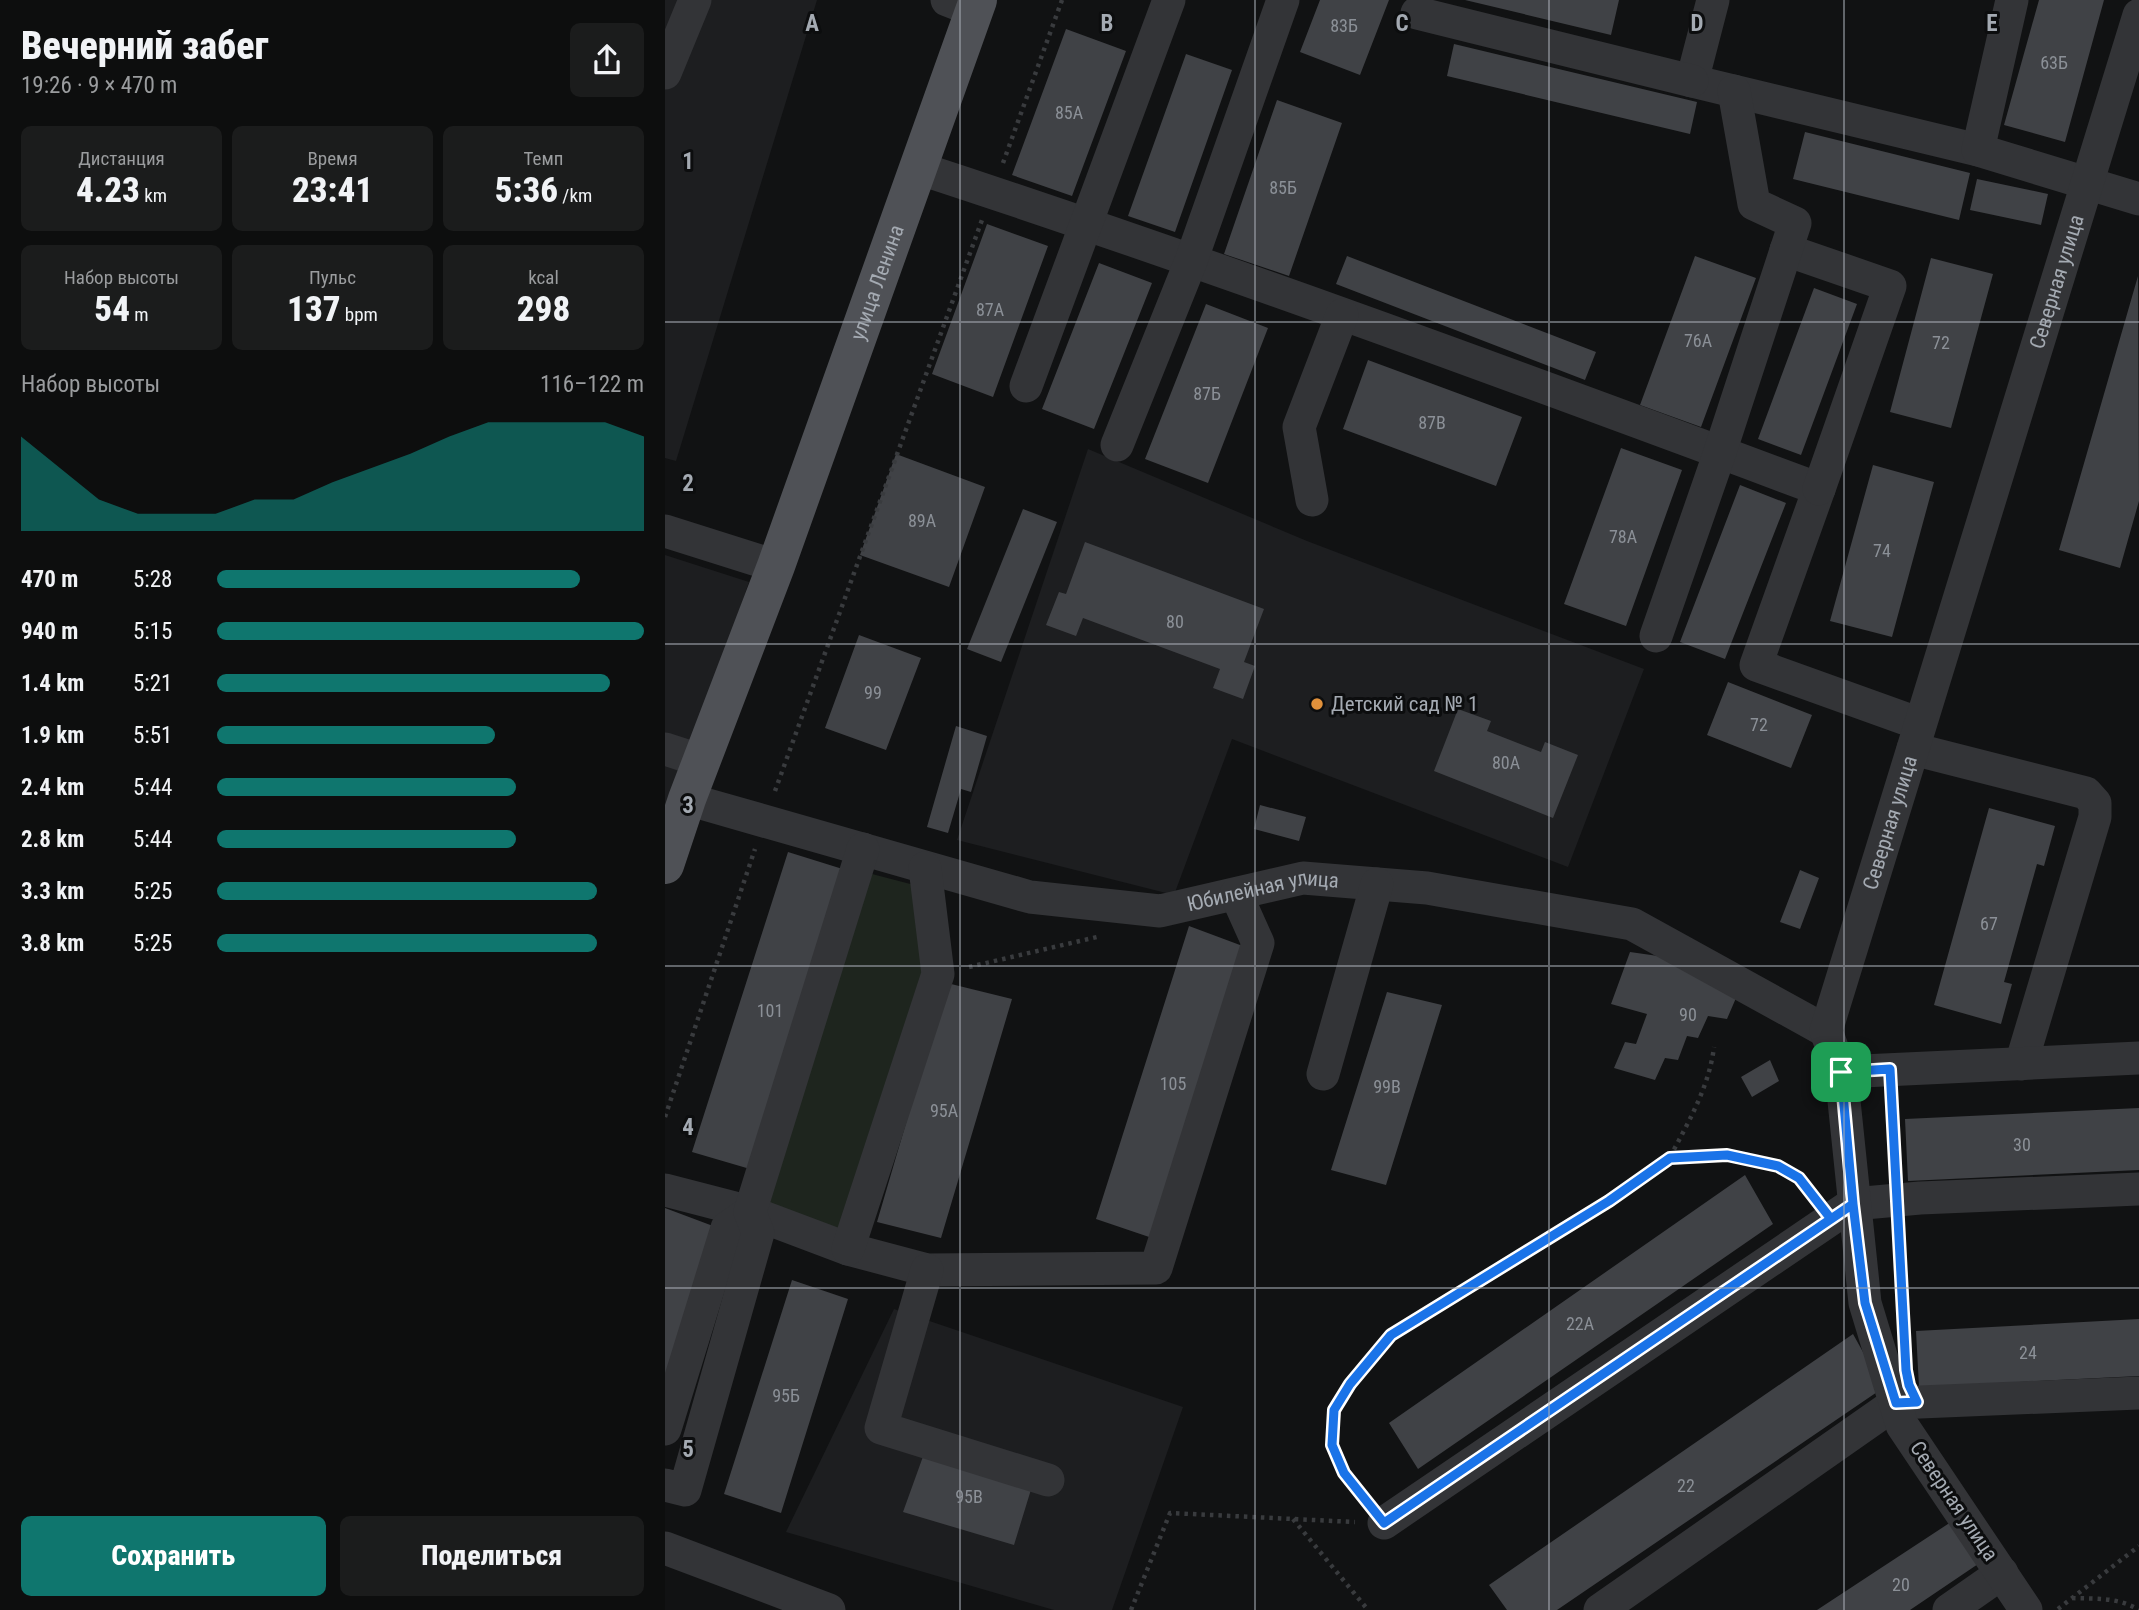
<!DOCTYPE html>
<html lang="ru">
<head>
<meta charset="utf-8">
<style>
	body { margin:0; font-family:"Roboto Condensed",sans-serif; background:#1b1c1c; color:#f1f3f6; height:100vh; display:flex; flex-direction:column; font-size:26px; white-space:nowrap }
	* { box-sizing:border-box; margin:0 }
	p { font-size:23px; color:#9a9c9e }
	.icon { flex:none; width:38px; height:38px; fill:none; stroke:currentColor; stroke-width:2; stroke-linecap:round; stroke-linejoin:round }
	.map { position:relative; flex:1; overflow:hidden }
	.sheet { display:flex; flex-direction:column; background:#0d0e0e; width:665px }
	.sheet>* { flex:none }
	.pin { position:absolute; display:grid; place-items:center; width:60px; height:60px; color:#fff; margin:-30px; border-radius:14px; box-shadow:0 4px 10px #0006 }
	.round { display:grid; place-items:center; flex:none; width:74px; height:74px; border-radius:10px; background:#1b1c1c }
	.head { display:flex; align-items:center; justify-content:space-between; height:119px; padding:0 21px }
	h1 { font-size:38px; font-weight:800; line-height:52px }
	.figures { display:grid; grid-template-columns:repeat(3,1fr); gap:10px; height:119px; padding:7px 21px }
	.figures div { display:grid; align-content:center; border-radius:10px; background:#1b1c1c; text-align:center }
	.figures b { font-size:35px; font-weight:800 }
	.figures small { font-size:19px; font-weight:400 }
	.figures p { font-size:19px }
	.chart { height:196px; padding:14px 21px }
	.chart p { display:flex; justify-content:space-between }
	.chart svg { width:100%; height:126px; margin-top:7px; fill:#0f766e; opacity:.7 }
	.action { display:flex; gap:14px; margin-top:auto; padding:14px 21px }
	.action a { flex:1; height:80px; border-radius:10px; background:#0f766e; color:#fff; font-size:28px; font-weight:800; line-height:80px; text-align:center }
	.action a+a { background:#1b1c1c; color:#f1f3f6 }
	ul { padding:0 21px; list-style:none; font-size:23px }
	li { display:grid; grid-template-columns:112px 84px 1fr; align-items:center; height:52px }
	li i { height:18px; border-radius:9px; background:#0f766e }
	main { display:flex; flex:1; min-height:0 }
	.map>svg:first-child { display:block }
	.built { fill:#1d1e20 }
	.green { fill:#1e251e }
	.building { fill:#404246 }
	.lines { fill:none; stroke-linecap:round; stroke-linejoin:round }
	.path { stroke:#393b3e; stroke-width:4.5; stroke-dasharray:3.5 5; stroke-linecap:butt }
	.minor { stroke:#333437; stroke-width:33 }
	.major { stroke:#4f5156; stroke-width:38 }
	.route-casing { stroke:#fff; stroke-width:14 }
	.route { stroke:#1a73e8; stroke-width:9 }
	.grid { fill:none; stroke:#a4aab2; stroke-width:2; stroke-opacity:0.55 }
	.poi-dot { fill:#e1913b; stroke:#0c0d0e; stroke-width:2.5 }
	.labels { text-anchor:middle; stroke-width:6; stroke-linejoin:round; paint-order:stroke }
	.number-label { font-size:18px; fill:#8b9097 }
	.street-label { font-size:21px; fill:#a4aab2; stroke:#0c0d0e }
	.poi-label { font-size:21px; fill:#a4aab2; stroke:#0c0d0e; text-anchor:start }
	.grid-label { font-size:23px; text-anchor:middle; font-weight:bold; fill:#a4aab2; stroke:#0c0d0e; stroke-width:6; stroke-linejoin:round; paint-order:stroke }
</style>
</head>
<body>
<main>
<section class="sheet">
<div class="head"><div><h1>Вечерний забег</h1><p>19:26 · 9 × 470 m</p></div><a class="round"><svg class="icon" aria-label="share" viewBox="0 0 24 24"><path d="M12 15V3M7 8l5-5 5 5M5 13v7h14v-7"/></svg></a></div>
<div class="figures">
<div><p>Дистанция</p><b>4.23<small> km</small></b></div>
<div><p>Время</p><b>23:41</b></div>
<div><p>Темп</p><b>5:36<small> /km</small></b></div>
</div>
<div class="figures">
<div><p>Набор высоты</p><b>54<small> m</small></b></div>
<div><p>Пульс</p><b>137<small> bpm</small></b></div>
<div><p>kcal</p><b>298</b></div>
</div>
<div class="chart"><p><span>Набор высоты</span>116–122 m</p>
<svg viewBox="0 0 160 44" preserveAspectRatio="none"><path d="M0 44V11L10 22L20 33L30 38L40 38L50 38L60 33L70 33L80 27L90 22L100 17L110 11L120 6L130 6L140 6L150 6L160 11V44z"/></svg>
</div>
<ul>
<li><b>470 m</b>5:28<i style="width:85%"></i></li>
<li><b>940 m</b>5:15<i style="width:100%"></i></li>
<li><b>1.4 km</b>5:21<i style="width:92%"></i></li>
<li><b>1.9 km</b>5:51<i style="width:65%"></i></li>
<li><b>2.4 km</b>5:44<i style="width:70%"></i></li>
<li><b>2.8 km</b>5:44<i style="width:70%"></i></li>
<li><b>3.3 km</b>5:25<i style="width:89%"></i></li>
<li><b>3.8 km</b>5:25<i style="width:89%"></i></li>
</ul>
<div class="action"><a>Сохранить</a><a>Поделиться</a></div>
</section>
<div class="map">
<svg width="1474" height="1610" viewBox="0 0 1474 1610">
	<rect width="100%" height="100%" fill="#111213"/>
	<path class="built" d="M0,0H152L11,461L0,458Z
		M423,449L642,541L979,669L903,867L567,739L509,895L292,840Z
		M0,555L84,582L0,826Z
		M229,1309L518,1407L447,1610H389L121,1532Z"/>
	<path class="green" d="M207,874L253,886L261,977L181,1232L99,1203Z"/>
	<path class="building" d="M655,0H724L695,75L635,52Z
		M800,0H954L946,35Z
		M1374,0H1439L1400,142L1339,125Z
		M401,29L461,51L407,196L347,175Z
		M789,44L1032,102L1025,134L782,76Z
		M521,54L567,70L510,232L463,216Z
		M612,100L677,123L624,276L559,254Z
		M1140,132L1305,173L1294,220L1128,179Z
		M1312,179L1383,194L1376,225L1305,210Z
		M322,224L383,246L328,397L267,374Z
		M682,256L931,352L920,380L671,284Z
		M1030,256L1091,278L1036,427L975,405Z
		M1266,258L1328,274L1286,428L1225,412Z
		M434,263L487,283L429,429L377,409Z
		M1473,276L1474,501L1455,568L1394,550Z
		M1149,288L1192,304L1136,455L1093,439Z
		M541,304L603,328L543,483L480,459Z
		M703,360L857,417L831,486L678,429Z
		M956,448L1017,470L961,626L899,604Z
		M231,454L320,487L284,587L195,555Z
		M1208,465L1269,482L1227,637L1165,621Z
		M1075,485L1121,503L1060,659L1015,642Z
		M358,509L392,522L336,662L302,649Z
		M420,542L599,609L579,662L590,666L578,699L548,688L555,669L418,618L411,636L381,625L394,592L401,594Z
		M194,635L256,658L221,750L160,728Z
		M1063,682L1147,715L1126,768L1042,735Z
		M793,709L826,721L822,731L876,752L880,742L913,755L888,818L769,771Z
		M291,726L322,736L306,792L296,789L283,833L262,827Z
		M595,805L641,817L634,841L589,829Z
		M1324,808L1390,826L1379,866L1372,864L1339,982L1347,984L1336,1024L1269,1005Z
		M123,852L184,871L85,1169L27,1152Z
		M1135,870L1154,878L1135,929L1115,922Z
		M524,926L583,948L493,1240L431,1219Z
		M965,952L1014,959L1074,991L1062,1019L1043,1016L1033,1038L1022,1036L1013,1060L1000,1058L990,1080L949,1068L960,1042L971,1044L982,1014L946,1004Z
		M282,983L347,999L276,1238L212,1222Z
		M722,992L777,1005L721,1185L666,1170Z
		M1105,1060L1114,1081L1087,1097L1076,1077Z
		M1474,1108V1170L1243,1181L1240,1119Z
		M1080,1175L1108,1224L753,1469L724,1423Z
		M0,1208L56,1229L0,1403Z
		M127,1280L183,1299L116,1513L59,1494Z
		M1474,1319V1376L1254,1387L1251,1331Z
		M1188,1334L1218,1388L892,1610H842L824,1585Z
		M260,1451L368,1483L349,1545L238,1512Z
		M1289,1520L1319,1560L1245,1610H1152Z"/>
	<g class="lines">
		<path class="path" d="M338,163L397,0
			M110,791L317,220
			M304,967L432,937
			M1226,1101L1229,1169
			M0,1117L90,849
			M1005,1157C1024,1121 1044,1087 1049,1047
			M1232,1231L1237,1309
			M701,1500L679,1473L667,1445L669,1411L685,1383L726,1335L944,1201L1005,1158L1062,1155L1113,1166L1134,1178L1147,1195
			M628,1519L703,1610
			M1407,1598C1431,1599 1453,1597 1474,1610
			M1393,1609L1474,1546
			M466,1610L505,1513L690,1522"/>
		<g class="minor">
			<path d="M282,0L310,11"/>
			<path d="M1048,0L1027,81L1313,150"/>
			<path d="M1347,0L1313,150L1474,199"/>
			<path d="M752,13L1027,81"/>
			<path d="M0,73L30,0"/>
			<path d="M253,168C556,267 855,378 1154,489L1091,665L1255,724"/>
			<path d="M1121,250L1225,286L1154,489"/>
			<path d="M361,386L504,0"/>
			<path d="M452,445L526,261L618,0"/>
			<path d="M647,500L634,427L677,315"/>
			<path d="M0,531L111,566"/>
			<path d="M991,636L1055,452L1130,223L1089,204L1069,91"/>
			<path d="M0,749L37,761"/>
			<path d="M1248,749L1421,793L1430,803V817L1356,1064"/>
			<path id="s1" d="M22,799L365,897L495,911L638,878L762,888L967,924L1161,1031"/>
			<path d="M1176,1072L1474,1058"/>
			<path d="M658,1074L712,884"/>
			<path d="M0,1190L85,1212L183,1249L262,1270L491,1268L593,943L571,894"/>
			<path d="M183,1249L273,974L260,868"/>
			<path d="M262,1270L216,1428L383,1480"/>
			<path d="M0,1429L62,1228L85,1212"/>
			<path d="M0,1485L20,1490L93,1233L85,1212L198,849"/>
			<path d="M719,1523L1188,1204L1255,1198L1474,1189"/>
			<path d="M0,1548L164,1610"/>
			<path d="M935,1610L1231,1403L1474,1393"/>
			<path d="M1284,1610L1337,1573"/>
			<path id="s2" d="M1361,1610L1237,1425L1200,1303L1176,1072L1161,1031L1474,15"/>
		</g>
		<path class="major" id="s3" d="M0,865L22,799L111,566L313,0"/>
	</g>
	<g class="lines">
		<defs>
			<path id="route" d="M1176,1072L1188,1204L719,1523L679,1473L667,1445L669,1410L685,1384L726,1335L944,1201L1005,1158L1062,1155L1113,1166L1134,1178L1166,1219L1188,1204L1200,1303L1231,1403L1252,1402L1244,1385L1241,1370L1225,1069L1176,1072"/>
		</defs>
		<use href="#route" class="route-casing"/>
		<use href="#route" class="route"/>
	</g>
	<path class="grid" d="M295,0V1610M590,0V1610M884,0V1610M1179,0V1610M0,322H1474M0,644H1474M0,966H1474M0,1288H1474"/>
	<circle class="poi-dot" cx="652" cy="704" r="7"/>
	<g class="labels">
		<g class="number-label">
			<text x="679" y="32">83Б</text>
			<text x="1389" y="69">63Б</text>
			<text x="404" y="119">85А</text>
			<text x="618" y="194">85Б</text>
			<text x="325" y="316">87А</text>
			<text x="1033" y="347">76А</text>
			<text x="1276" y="349">72</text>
			<text x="542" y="400">87Б</text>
			<text x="767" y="429">87В</text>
			<text x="257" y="527">89А</text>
			<text x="958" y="543">78А</text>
			<text x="1217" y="557">74</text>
			<text x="510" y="628">80</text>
			<text x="208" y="699">99</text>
			<text x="1094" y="731">72</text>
			<text x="841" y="769">80А</text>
			<text x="1324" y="930">67</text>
			<text x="105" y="1017">101</text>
			<text x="1023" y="1021">90</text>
			<text x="508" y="1090">105</text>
			<text x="722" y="1093">99В</text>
			<text x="279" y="1117">95А</text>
			<text x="1357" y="1151">30</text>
			<text x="915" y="1330">22А</text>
			<text x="1363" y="1359">24</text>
			<text x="121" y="1402">95Б</text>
			<text x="1021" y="1492">22</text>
			<text x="304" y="1503">95В</text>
			<text x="1236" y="1591">20</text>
		</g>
		<g class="street-label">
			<text dy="7" stroke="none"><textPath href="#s2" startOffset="1410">Северная улица</textPath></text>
			<text dy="7" stroke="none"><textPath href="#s3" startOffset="620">улица Ленина</textPath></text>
			<text dy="7" stroke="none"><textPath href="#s2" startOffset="844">Северная улица</textPath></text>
			<text dy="7" stroke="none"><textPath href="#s1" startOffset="593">Юбилейная улица</textPath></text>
			<text transform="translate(1289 1501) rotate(56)" y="7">Северная улица</text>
		</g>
		<g class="poi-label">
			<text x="666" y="711">Детский сад № 1</text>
		</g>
	</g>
	<g class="grid-label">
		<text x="147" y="31">A</text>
		<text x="442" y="31">B</text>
		<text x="737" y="31">C</text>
		<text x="1032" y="31">D</text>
		<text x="1327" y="31">E</text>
		<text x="23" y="169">1</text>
		<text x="23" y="491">2</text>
		<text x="23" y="813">3</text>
		<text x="23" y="1135">4</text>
		<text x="23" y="1457">5</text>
	</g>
</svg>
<div class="pin" style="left:1176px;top:1072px;background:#1e9e55"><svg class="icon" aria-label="arrive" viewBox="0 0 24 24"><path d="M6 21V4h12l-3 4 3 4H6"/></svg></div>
</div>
</main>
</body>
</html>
